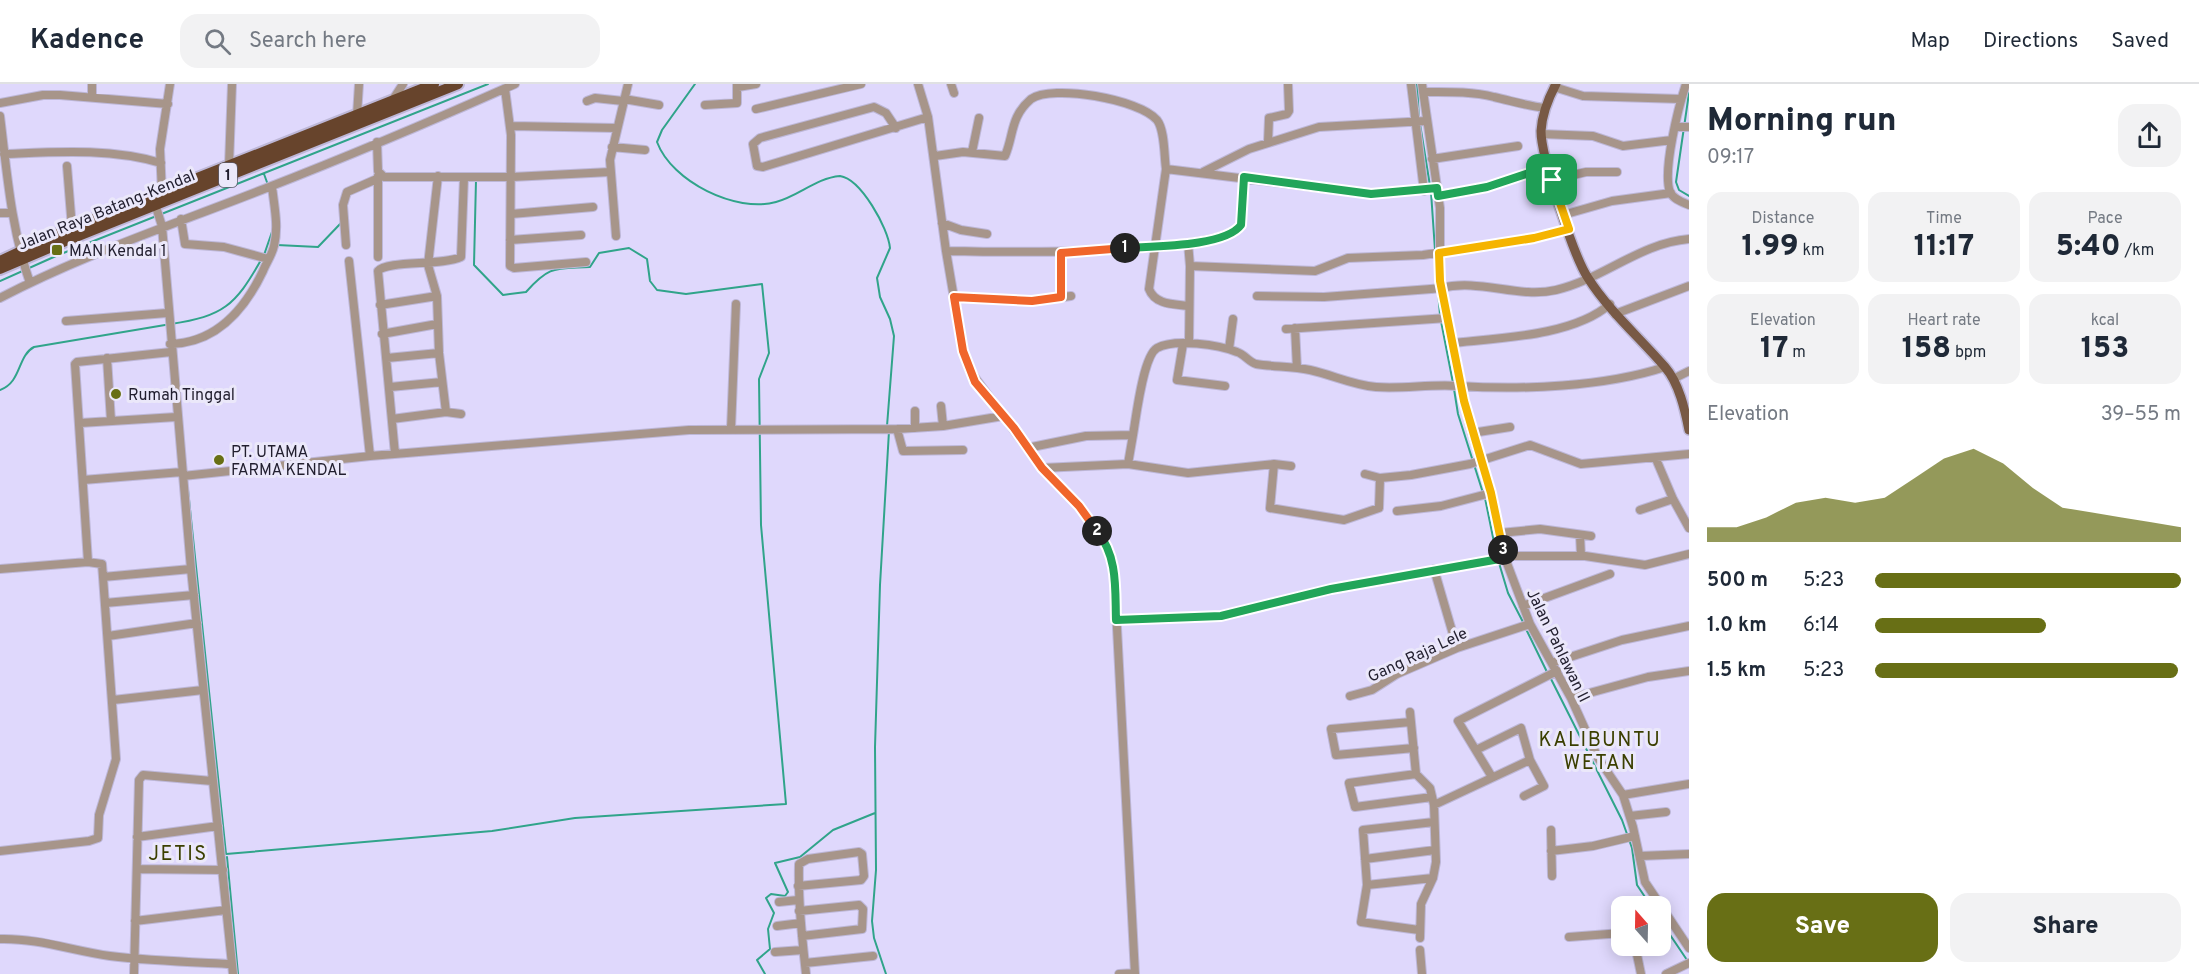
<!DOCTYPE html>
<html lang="en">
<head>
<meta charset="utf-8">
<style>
	body { margin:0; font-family:Overpass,sans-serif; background:#f2f2f3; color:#1f2937; height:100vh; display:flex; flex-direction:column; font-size:22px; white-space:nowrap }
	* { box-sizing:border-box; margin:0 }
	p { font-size:20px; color:#747a83 }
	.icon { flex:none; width:33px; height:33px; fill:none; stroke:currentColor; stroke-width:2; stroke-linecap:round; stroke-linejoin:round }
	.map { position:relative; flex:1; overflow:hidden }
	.details { display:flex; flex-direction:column; background:#fff; width:510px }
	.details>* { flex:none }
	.needle { width:39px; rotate:340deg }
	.buttons { position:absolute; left:1611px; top:812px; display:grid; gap:12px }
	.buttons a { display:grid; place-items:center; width:60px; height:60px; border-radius:12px; background:#fff; box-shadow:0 3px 15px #0003; font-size:30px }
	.pin { position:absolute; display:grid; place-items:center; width:51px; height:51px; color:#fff; margin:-26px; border-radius:12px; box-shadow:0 3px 9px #0006 }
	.km { position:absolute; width:30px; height:30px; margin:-15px; border-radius:50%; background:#222; color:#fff; font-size:16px; line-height:30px; text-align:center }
	.round { display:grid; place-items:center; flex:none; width:63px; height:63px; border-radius:18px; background:#f2f2f3 }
	.headline { display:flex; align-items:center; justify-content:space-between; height:102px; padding:0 18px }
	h1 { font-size:33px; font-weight:800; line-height:45px }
	.figures { display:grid; grid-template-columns:repeat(3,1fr); gap:9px; height:102px; padding:6px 18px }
	.figures div { display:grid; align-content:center; border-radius:15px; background:#f2f2f3; text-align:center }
	.figures b { font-size:30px; font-weight:800 }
	.figures small { font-size:16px; font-weight:400 }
	.figures p { font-size:16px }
	.chart { height:168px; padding:12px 18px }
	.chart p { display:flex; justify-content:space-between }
	.chart svg { width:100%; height:108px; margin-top:6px; fill:#686f15; opacity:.7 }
	.button { display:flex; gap:12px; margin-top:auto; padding:12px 18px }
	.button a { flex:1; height:69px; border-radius:18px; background:#686f15; color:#fff; font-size:24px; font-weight:800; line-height:69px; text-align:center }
	.button a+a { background:#f2f2f3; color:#1f2937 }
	ul { padding:0 18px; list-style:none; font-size:20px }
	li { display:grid; grid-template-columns:96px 72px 1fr; align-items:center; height:45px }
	li i { height:15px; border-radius:8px; background:#686f15 }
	header { display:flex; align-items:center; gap:36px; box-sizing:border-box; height:84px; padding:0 30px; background:#fff; border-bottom:2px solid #e0e1e3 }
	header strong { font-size:28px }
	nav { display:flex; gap:33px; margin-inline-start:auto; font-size:21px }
	.search { width:420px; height:54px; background:#f2f2f3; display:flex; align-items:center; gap:15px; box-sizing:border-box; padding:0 21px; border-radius:18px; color:#747a83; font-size:22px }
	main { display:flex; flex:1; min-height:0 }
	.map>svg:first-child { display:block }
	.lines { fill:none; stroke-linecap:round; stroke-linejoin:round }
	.stream { stroke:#30a48a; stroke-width:2 }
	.minor-casing { stroke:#bdb7d7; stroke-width:10 }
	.major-casing { stroke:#bdb7d7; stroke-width:12 }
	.highway-casing { stroke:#bdb7d7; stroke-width:14 }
	.minor { stroke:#a7958a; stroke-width:8 }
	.major { stroke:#785945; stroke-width:9 }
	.highway { stroke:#67442c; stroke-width:10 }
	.minor-bridge-casing { stroke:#bdb7d7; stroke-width:10; stroke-linecap:butt }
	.minor-bridge { stroke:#a7958a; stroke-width:8 }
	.split-1-casing { stroke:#fff; stroke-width:12 }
	.split-2-casing { stroke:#fff; stroke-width:12 }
	.split-3-casing { stroke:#fff; stroke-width:12 }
	.split-4-casing { stroke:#fff; stroke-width:12 }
	.split-1 { stroke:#22a559; stroke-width:8 }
	.split-2 { stroke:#f0652b; stroke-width:8 }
	.split-3 { stroke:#22a559; stroke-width:8 }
	.split-4 { stroke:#f5b400; stroke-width:8 }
	.poi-dot { fill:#686f15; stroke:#ebe8fa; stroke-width:2 }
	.labels { text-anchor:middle; stroke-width:6; stroke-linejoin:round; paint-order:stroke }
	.shield { fill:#ebe8fa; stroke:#5e5b6b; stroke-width:1.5 }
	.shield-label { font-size:15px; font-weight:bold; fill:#211e2e }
	.street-label { font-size:16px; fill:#211e2e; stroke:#ebe8fa }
	.poi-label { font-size:16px; fill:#211e2e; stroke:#ebe8fa; text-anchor:start }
	.quarter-label { font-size:20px; letter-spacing:1.5px; fill:#3b3f00; stroke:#ebe8fa }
</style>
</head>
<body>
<header>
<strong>Kadence</strong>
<div class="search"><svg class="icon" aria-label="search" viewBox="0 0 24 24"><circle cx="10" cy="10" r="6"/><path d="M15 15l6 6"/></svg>Search here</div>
<nav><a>Map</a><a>Directions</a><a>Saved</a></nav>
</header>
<main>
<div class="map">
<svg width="1689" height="890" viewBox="0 0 1689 890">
	<rect width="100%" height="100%" fill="#dfd8fc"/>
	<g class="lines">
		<path class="stream" d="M695,0L662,46L657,58C672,98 736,129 776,118C799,112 816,94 840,92C861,95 888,144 890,164L877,194L880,213L890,235L894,252L887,342
			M1417,0L1419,35
			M1689,9L1676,98L1679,106L1689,112
			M1420,40L1431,108L1435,166
			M264,90L268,101
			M277,161L318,163L341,139
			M264,171L273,145
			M0,197L56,172L488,0
			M1438,207L1440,231
			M1441,237L1453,299
			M171,240C223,232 235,222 261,176
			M1454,305L1458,330L1483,409
			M0,306C22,298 17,272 34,263L165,241
			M188,406L226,770
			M1485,414L1497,473
			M1499,479L1508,509L1524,540
			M1526,545L1547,588
			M1550,593L1622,736L1632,764L1637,801L1651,822
			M226,770L492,747L575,734L786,720L761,441L759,295L769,269L762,200L686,210L657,206L650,197L647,175L629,164L599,169L590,183C555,185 550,181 526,208L503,211L474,181L476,96
			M227,773L238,890
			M1660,836L1687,876
			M765,890L757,876L770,865L768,845L774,829L766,814L771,810L785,812L788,808L775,779L800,773L833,746L875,729
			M886,890L874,854L872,837L876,786L875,663L880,501L889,347"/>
		<defs>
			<path id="minor" d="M92,0V13
				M918,0L928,33L946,167L963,267L970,287L1042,384L1079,422L1105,457L1114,486L1135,890
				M951,0L954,9
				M1411,0L1424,107
				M1422,0L1440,124V197L1469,338L1491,409L1505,474L1530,540L1571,614L1598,674L1623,711L1633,743L1645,798L1689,864
				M1686,0C1679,21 1662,87 1670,108C1673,115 1682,118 1689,121
				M738,3L756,0
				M1554,3L1583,12L1681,15
				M505,5L511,51L510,182L514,184L586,178
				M1423,8C1446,8 1471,7 1494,13C1512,17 1527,22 1545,24
				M624,15L659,21
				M392,17L403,0
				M587,17L595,14L623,17
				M0,19L43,11H60L168,20
				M705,21L737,19V0
				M756,25L861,0
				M357,31L359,0
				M0,32C7,89 11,144 30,199
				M511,42L617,44
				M1675,43H1689
				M896,44L886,29L874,23L760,54L753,60L757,82L763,83L928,33
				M1541,50L1593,52L1623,62L1672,56
				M377,58L378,87L384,93H512L610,88
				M1268,58L1269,34L1287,30L1289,27L1288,0
				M612,63L645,66
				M972,68L979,34
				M4,70C56,68 110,64 161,79
				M935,72L963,68L1005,72C1014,51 1010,33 1031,15C1052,0 1139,15 1157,36C1165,46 1164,72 1166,85L1371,110L1437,104
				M1432,75L1518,62
				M229,81L232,0
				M67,82L72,144
				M1166,85L1149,205C1155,221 1174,220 1189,222
				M1203,88L1249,65L1319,43L1426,37
				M438,92L428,181L437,212L439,269L446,328
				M1552,96L1586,88H1617
				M162,109L160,65L170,0
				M1438,112L1487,103L1547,83
				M155,120L162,142L191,485L233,890
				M0,129H11
				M511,130L593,123
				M1563,131L1612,117L1671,109
				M181,135L185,160L224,163L268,175
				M942,139L961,146L987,150
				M616,152L610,76L628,0
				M510,156L581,151
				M1188,159L1190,182L1315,187L1348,174L1423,171L1534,154L1569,145
				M346,161L343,121L347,108L379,94
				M946,167C991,168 1219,173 1241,141L1244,93
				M378,173V92
				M349,177L370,372
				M1441,204C1480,194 1518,215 1556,206C1603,195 1640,159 1689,155
				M1257,212L1324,213L1431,205
				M954,213L1031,217L1071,212
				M1061,213V169
				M0,214C84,170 175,140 264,105C349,72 432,37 515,0
				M380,221L437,212
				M1615,230L1689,202
				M66,237L167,229
				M1295,244L1297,284
				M1286,245L1447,234
				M382,250L437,240
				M1189,259L1190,182
				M1452,259C1499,254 1574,252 1610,220
				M170,260C216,259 244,227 263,187C266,179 272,171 274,162C279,142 274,122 272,102
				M1183,260L1177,296L1225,302
				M1229,265L1233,235
				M107,274L111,337
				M387,274L439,269
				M1673,295L1689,287
				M390,303L442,298
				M941,322L943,342
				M392,335L446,328L461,330
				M80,339L176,333
				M915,344V327
				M731,345L736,220
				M897,345L903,367L963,366
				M1472,349L1510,343
				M1027,364L1086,352L1133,351C1136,334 1143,272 1157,264C1175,254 1219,261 1237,268C1244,270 1249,278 1256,280C1274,283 1292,282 1310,286C1333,291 1352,301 1376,303C1403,305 1431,300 1458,302C1522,306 1604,303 1665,283
				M395,370L378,187C387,176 442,182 461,173L464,93
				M1656,375L1673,415L1689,444
				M1128,380L1133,351
				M1274,380L1270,424L1344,436L1379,424L1380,394
				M1042,384L1128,380L1188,389L1274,380L1291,382
				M1365,390L1380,394L1411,391L1470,380L1530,361L1581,380L1689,370
				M183,392L370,372L689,346L897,345L943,342L1003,332
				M83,396L182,388
				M1640,426L1673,415
				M1397,427L1441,422L1491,409
				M1500,449L1540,445L1591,452
				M1580,451L1581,472
				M1504,472H1585L1645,481L1689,470
				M88,478L102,480L103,493
				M0,485L88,478L75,280L77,278L171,268
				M1434,485L1457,564
				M105,519L194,511
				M1523,522L1610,490
				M1116,536L1221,532L1331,505L1505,474
				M108,552L197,539
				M1552,579L1622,556L1689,542
				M1350,612L1372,606L1397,590L1457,564L1530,540
				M1571,614L1648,593L1689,587
				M113,616L203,606
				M1410,628L1416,690L1430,704L1434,721L1436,778L1433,794L1421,820L1420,854
				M1411,638L1331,645L1336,671L1414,664
				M1476,666L1521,644L1530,676L1544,702L1524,712
				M1416,690L1349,699L1355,723L1432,713
				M1492,693L1458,637L1557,587
				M1623,711L1689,700
				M1434,721L1530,676
				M1630,732L1666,728
				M1551,746L1552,792
				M137,753L218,742
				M0,767L89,757L98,754L99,731L116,675L103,493L191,485
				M1551,767L1593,762L1635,752
				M1640,772L1689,770
				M1365,775L1435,766
				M138,785L223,786
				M1367,801L1433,794
				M798,802L861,796L864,792L862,770L859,768L808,775L799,780C798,817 802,853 806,890
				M779,818L798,816
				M799,827L859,821L863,825L862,845L802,852
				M135,837L226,826
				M777,842L801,839
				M1419,846L1361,838L1367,801L1363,746L1434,738
				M1569,853L1622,849
				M0,855C38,854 73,867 110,872C151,877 191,878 232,880
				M1635,861L1641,890
				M1420,866L1422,890
				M775,868L803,866
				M805,879L873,872
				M134,890L139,696L143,691L212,697
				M1119,890L1135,889
				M1666,890L1689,879"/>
			<path id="major" d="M1556,0C1548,15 1542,30 1541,47C1541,73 1574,173 1588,194C1609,227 1640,254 1665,283C1679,299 1685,326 1689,346"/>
			<path id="highway" d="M0,177L64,147L434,0
				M0,185L68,156L458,0"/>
		</defs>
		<use href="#minor" class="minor-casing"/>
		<use href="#major" class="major-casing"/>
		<use href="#highway" class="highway-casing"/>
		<use href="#minor" class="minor"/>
		<use href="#major" class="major"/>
		<use href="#highway" class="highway"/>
		<defs>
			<path id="minor-bridge" d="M1431,205L1442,204"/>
		</defs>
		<use href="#minor-bridge" class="minor-bridge-casing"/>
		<use href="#minor-bridge" class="minor-bridge"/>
	</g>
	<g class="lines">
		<defs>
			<path id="split-1" d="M1125,164C1152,162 1225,163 1241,141L1244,93L1371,110L1437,104L1438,112L1487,103L1547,83L1552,96"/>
			<path id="split-2" d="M1097,447L1079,422L1042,384L1014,344L975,298L963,267L954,213L1032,217L1061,213V169L1125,164"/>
			<path id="split-3" d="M1097,447C1118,473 1115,504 1116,536L1221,532L1331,505L1505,474L1503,466"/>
			<path id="split-4" d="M1503,466L1491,409L1464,317L1440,197L1439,169L1534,154L1569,145L1552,96"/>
		</defs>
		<use href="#split-1" class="split-1-casing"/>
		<use href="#split-2" class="split-2-casing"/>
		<use href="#split-3" class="split-3-casing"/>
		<use href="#split-4" class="split-4-casing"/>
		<use href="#split-1" class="split-1"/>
		<use href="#split-2" class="split-2"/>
		<use href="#split-3" class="split-3"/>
		<use href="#split-4" class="split-4"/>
	</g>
	<g class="poi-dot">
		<rect x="51" y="160" width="12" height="12" rx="3"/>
		<circle cx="116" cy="310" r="6"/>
		<circle cx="219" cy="376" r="6"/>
	</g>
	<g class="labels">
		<rect class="shield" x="219" y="79" width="18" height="24" rx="4.5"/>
		<g class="shield-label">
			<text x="228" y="96">1</text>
		</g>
		<g class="street-label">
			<text transform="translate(106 125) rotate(-22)" y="6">Jalan Raya Batang-Kendal</text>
			<text transform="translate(1559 561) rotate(64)" y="6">Jalan Pahlawan II</text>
			<text transform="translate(1417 570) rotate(-25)" y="6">Gang Raja Lele</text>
		</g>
		<g class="poi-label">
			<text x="69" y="172">MAN Kendal 1</text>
			<text x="128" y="316">Rumah Tinggal</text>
			<text x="231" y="373">PT. UTAMA<tspan x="231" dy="18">FARMA KENDAL</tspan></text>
		</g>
		<g class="quarter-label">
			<text x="1600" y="662">KALIBUNTU<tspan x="1600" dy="23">WETAN</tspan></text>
			<text x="178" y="776">JETIS</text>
		</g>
	</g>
</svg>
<div class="buttons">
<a><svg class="needle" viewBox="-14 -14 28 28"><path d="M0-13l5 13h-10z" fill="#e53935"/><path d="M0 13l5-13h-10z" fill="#747a83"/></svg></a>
</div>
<div class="pin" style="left:1552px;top:96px;background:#1e9e55"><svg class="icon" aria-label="arrive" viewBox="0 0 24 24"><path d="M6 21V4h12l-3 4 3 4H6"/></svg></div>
<b class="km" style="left:1125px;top:164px">1</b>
<b class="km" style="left:1097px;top:447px">2</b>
<b class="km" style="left:1503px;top:466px">3</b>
</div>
<section class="details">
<div class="headline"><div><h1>Morning run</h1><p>09:17</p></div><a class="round"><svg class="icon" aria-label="share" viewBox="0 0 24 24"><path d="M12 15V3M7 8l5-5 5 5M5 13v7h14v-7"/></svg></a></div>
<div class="figures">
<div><p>Distance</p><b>1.99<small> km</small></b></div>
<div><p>Time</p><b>11:17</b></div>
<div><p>Pace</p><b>5:40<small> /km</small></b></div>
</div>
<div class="figures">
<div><p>Elevation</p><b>17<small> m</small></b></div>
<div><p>Heart rate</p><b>158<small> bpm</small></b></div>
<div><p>kcal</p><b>153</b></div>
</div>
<div class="chart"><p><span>Elevation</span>39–55 m</p>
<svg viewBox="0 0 160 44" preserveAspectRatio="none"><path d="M0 44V38L10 38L20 34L30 28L40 26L50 28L60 26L70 18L80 10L90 6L100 12L110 22L120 30L130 32L140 34L150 36L160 38V44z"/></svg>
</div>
<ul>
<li><b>500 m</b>5:23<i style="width:100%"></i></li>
<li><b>1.0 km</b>6:14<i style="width:56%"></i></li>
<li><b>1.5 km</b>5:23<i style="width:99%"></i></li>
</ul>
<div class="button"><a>Save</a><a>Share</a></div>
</section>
</main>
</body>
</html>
